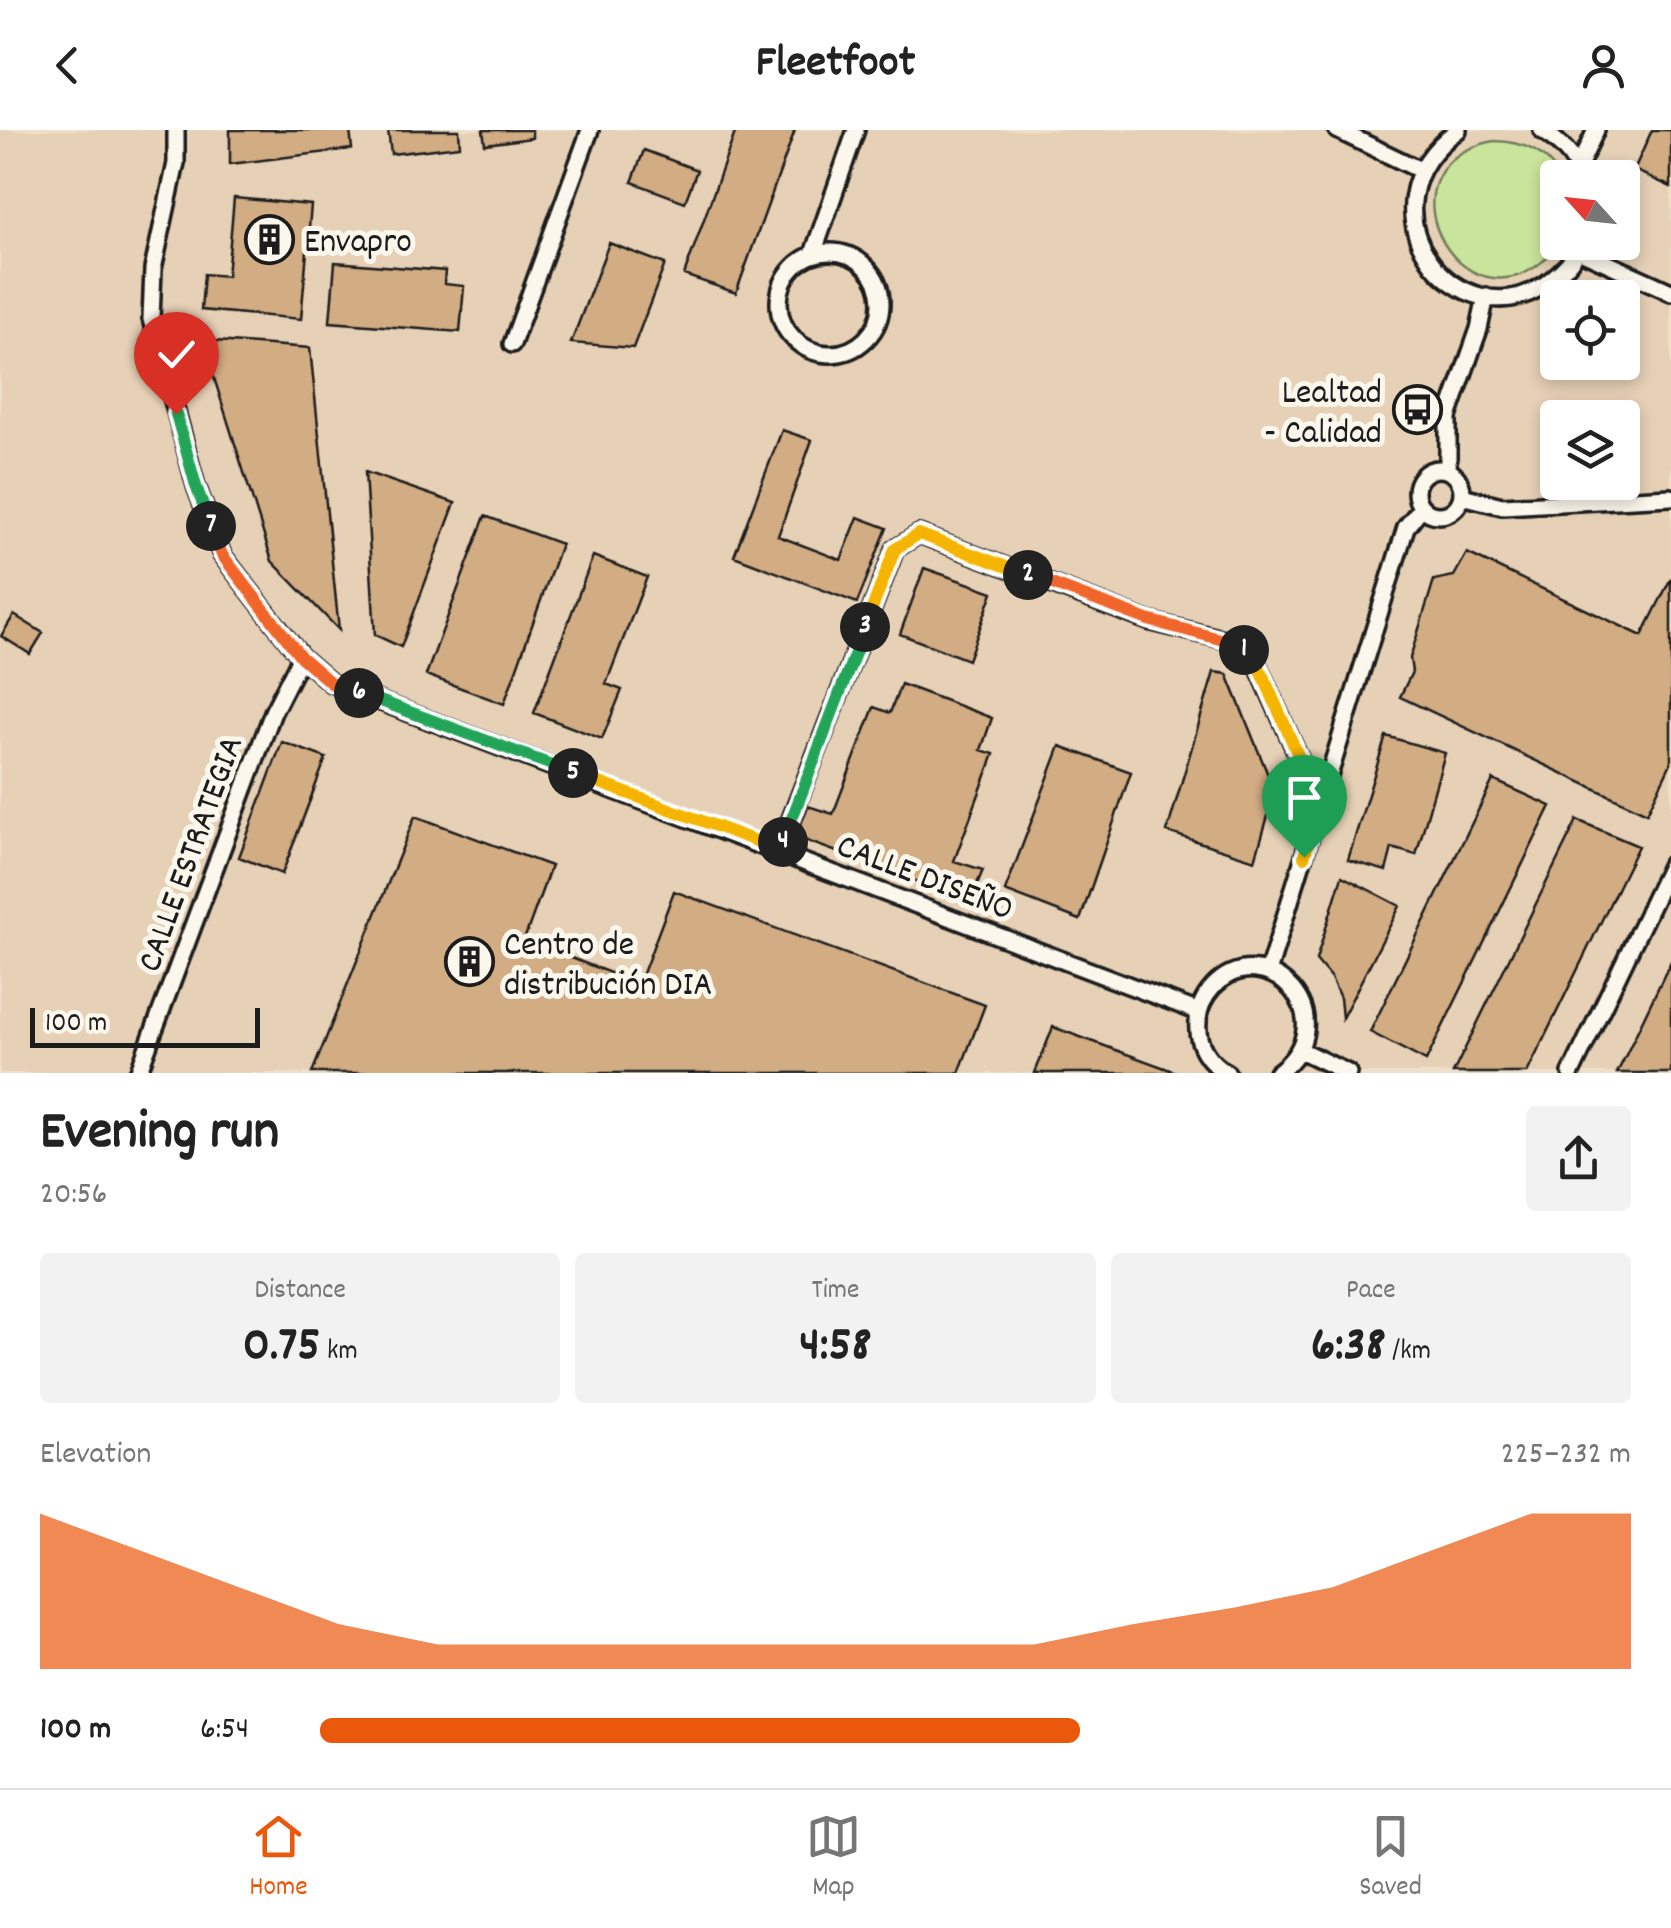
<!DOCTYPE html>
<html lang="en">
<head>
<meta charset="utf-8">
<style>
	body { margin:0; font-family:Dekko,sans-serif; background:#f2f2f2; color:#222; height:100vh; display:flex; flex-direction:column; font-size:38px; white-space:nowrap }
	* { box-sizing:border-box; margin:0 }
	p { font-size:32px; color:#767676 }
	.icon { flex:none; width:55px; height:55px; fill:none; stroke:currentColor; stroke-width:2; stroke-linecap:round; stroke-linejoin:round }
	.map { position:relative; height:943px; overflow:hidden }
	.details { display:flex; flex-direction:column; background:#fff; flex:1 }
	.details>* { flex:none }
	.needle { width:65px; rotate:297deg }
	.controls { position:absolute; left:1540px; top:30px; display:grid; gap:20px }
	.controls a { display:grid; place-items:center; width:100px; height:100px; border-radius:10px; background:#fff; box-shadow:0 5px 15px #0003; font-size:50px }
	.scale { position:absolute; left:30px; bottom:25px; width:230px; box-sizing:border-box; padding-left:10px; border:5px solid #1c1c1c; border-top:0; font-size:28px; line-height:35px; white-space:nowrap; color:#1c1c1c; -webkit-text-stroke:8px #fbf7ec; paint-order:stroke }
	.pin { position:absolute; display:grid; place-items:center; width:85px; height:85px; color:#fff; margin:-102px -42px; border-radius:50% 50% 50% 0; rotate:-45deg; box-shadow:0 0 10px #0007 }
	.pin .icon { rotate:45deg }
	.km { position:absolute; width:50px; height:50px; margin:-25px; border-radius:50%; background:#222; color:#fff; font-size:28px; line-height:50px; text-align:center }
	.round { display:grid; place-items:center; flex:none; width:105px; height:105px; border-radius:10px; background:#f2f2f2 }
	.summary { display:flex; align-items:center; justify-content:space-between; height:170px; padding:0 40px }
	h1 { font-size:55px; font-weight:800; line-height:75px }
	.figures { display:grid; grid-template-columns:repeat(3,1fr); gap:15px; height:170px; padding:10px 40px }
	.figures div { display:grid; align-content:center; border-radius:10px; background:#f2f2f2; text-align:center }
	.figures b { font-size:50px; font-weight:800 }
	.figures small { font-size:28px; font-weight:400 }
	.figures p { font-size:28px }
	.chart { height:280px; padding:20px 40px }
	.chart p { display:flex; justify-content:space-between }
	.chart svg { width:100%; height:180px; margin-top:10px; fill:#ea580c; opacity:.7 }
	ul { padding:0 40px; list-style:none; font-size:32px }
	li { display:grid; grid-template-columns:160px 120px 1fr; align-items:center; height:75px }
	li i { height:25px; border-radius:12px; background:#ea580c }
	header { display:flex; justify-content:space-between; align-items:center; height:130px; padding:0 40px; background:#fff; font-size:45px; font-weight:800 }
	.dock { display:flex; justify-content:space-around; align-items:center; height:140px; border-top:2px solid #e0e0e0; background:#fff; font-size:28px; color:#767676 }
	.dock a { display:grid; justify-items:center; gap:5px }
	.dock .active { color:#ea580c }
	.map>svg:first-child { display:block }
	.built { fill:#e6d0b6; fill-rule:evenodd }
	.green { fill:#c9e49b; stroke:#72805c; stroke-width:2.5 }
	.building { fill:#d2ac83; stroke:#1c1c1c; stroke-width:2.5 }
	.lines { fill:none; stroke-linecap:round; stroke-linejoin:round }
	.street-casing { stroke:#1c1c1c; stroke-width:22 }
	.street { stroke:#fbf7ec; stroke-width:15 }
	.split-1-casing { stroke:#fff; stroke-width:20 }
	.split-2-casing { stroke:#fff; stroke-width:20 }
	.split-3-casing { stroke:#fff; stroke-width:20 }
	.split-4-casing { stroke:#fff; stroke-width:20 }
	.split-5-casing { stroke:#fff; stroke-width:20 }
	.split-6-casing { stroke:#fff; stroke-width:20 }
	.split-7-casing { stroke:#fff; stroke-width:20 }
	.split-8-casing { stroke:#fff; stroke-width:20 }
	.split-1 { stroke:#f5b400; stroke-width:12 }
	.split-2 { stroke:#f0652b; stroke-width:12 }
	.split-3 { stroke:#f5b400; stroke-width:12 }
	.split-4 { stroke:#22a559; stroke-width:12 }
	.split-5 { stroke:#f5b400; stroke-width:12 }
	.split-6 { stroke:#22a559; stroke-width:12 }
	.split-7 { stroke:#f0652b; stroke-width:12 }
	.split-8 { stroke:#22a559; stroke-width:12 }
	.labels { text-anchor:middle; stroke-width:10; stroke-linejoin:round; paint-order:stroke }
	.poi-label { font-size:35px; fill:#1c1c1c; stroke:#fbf7ec; text-anchor:start }
	.street-label { font-size:35px; fill:#1c1c1c; stroke:#fbf7ec }
</style>
</head>
<body>
<header><svg class="icon" aria-label="back" viewBox="0 0 24 24"><path d="M15 5l-7 7 7 7"/></svg>Fleetfoot<svg class="icon" aria-label="person" viewBox="0 0 24 24"><circle cx="12" cy="8" r="4"/><path d="M4 21q1-7 8-7t8 7"/></svg></header>
<div class="map">
<svg width="1671" height="943" viewBox="0 0 1671 943">
	<rect width="100%" height="100%" fill="#efe0cc"/>
	<filter id="ink" filterUnits="userSpaceOnUse"><feTurbulence type="fractalNoise" baseFrequency=".01" numOctaves="2"/><feDisplacementMap in="SourceGraphic" scale="20" xChannelSelector="R" yChannelSelector="G"/><feConvolveMatrix kernelMatrix="1 2 1 2 8 2 1 2 1" color-interpolation-filters="sRGB"/></filter>
	<g filter="url(#ink)">
		<path class="built" d="M0,0H1671V943H0ZM1558,48H1622V112H1558ZM1558,168H1622V232H1558ZM1558,288H1622V352H1558Z"/>
		<path class="green" d="M1494,11C1523,11 1546,22 1560,47L1558,48V115C1472,223 1361,37 1494,11Z"/>
		<path class="building" d="M230,0H350L352,19L230,34Z
			M388,0H459L460,16L391,24Z
			M483,0H532V8L485,14Z
			M736,0H795L736,163L684,145Z
			M1652,0H1671V57L1634,40Z
			M644,20L697,40L685,72L632,52Z
			M234,68L311,75L301,189L201,180L204,144L227,146Z
			M609,113L665,134L633,218L571,213Z
			M335,132L445,141L444,154L464,156L460,202L330,192Z
			M202,210L310,218L339,500L272,431Z
			M782,300L812,310L778,406L841,430L858,387L887,398L857,473L734,426Z
			M365,342L455,373L401,517L375,505Z
			M485,386L561,414L504,574L426,545Z
			M1467,423L1642,506L1671,448V633L1647,683L1400,567L1412,542L1410,528L1434,450L1454,446Z
			M593,426L647,447L606,554L622,560L602,609L534,583Z
			M924,438L993,462L968,530L900,504Z
			M14,485L43,503L30,524L1,506Z
			M1214,542L1227,544L1275,662L1255,730L1167,702Z
			M901,554L992,588L981,620L994,624L954,731L983,740L970,771L796,707L808,676L833,684L874,577L890,583Z
			M1386,606L1445,623L1416,725L1392,718L1386,741L1348,730Z
			M282,612L326,628L282,744L239,727Z
			M1060,616L1131,642L1080,790L1005,761Z
			M1493,650L1551,676L1426,931L1370,902Z
			M415,686L551,736L524,810L639,854L674,761L985,875L959,943H312Z
			M1577,690L1638,716L1527,943H1453Z
			M1342,746L1400,776L1342,888L1340,868L1331,848L1316,830Z
			M1671,831V943H1617L1624,929Z
			M1053,897L1176,942L1175,943H1035Z"/>
		<g class="lines">
			<defs>
				<path id="street" d="M176,0V33L153,139L151,189L196,356L222,425L301,527L331,553L1199,882
					M1337,0L1420,40
					M1458,0C1349,79 1460,215 1547,153C1561,142 1575,130 1581,112
					M1542,0C1560,13 1575,26 1582,48
					M1579,36L1596,0
					M1578,120L1671,162
					M779 173a51 51 0 1 1 102 0a51 51 0 1 1-102 0Z
					M813,124L856,0
					M512,214L590,0
					M1416 362a23 23 0 1 1 46 0a23 23 0 1 1-46 0Z
					M1448,341V287L1479,199L1486,166
					M1462,366L1502,376L1671,367
					M779,720L895,419L919,404L1148,491L1231,511L1253,525L1320,675
					M1268,842L1406,397L1422,377
					M1300,920L1348,943
					M138,943L273,582L301,527
					M1227,943C1208,932 1196,914 1198,892C1198,878 1204,867 1213,857C1265,802 1350,890 1277,943
					M1571,943L1671,734"/>
			</defs>
			<use href="#street" class="street-casing"/>
			<use href="#street" class="street"/>
		</g>
	</g>
	<g class="lines" filter="url(#ink)">
		<defs>
			<path id="split-1" d="M1244,520L1254,525L1320,675L1304,727"/>
			<path id="split-2" d="M1028,445L1148,490L1231,512L1244,520"/>
			<path id="split-3" d="M865,497L895,419L919,404L1028,445"/>
			<path id="split-4" d="M783,712L865,497"/>
			<path id="split-5" d="M573,643L780,720L783,712"/>
			<path id="split-6" d="M359,563L573,643"/>
			<path id="split-7" d="M211,396L222,425L301,527L331,553L359,563"/>
			<path id="split-8" d="M176,284L196,356L211,396"/>
		</defs>
		<use href="#split-1" class="split-1-casing"/>
		<use href="#split-2" class="split-2-casing"/>
		<use href="#split-3" class="split-3-casing"/>
		<use href="#split-4" class="split-4-casing"/>
		<use href="#split-5" class="split-5-casing"/>
		<use href="#split-6" class="split-6-casing"/>
		<use href="#split-7" class="split-7-casing"/>
		<use href="#split-8" class="split-8-casing"/>
		<use href="#split-1" class="split-1"/>
		<use href="#split-2" class="split-2"/>
		<use href="#split-3" class="split-3"/>
		<use href="#split-4" class="split-4"/>
		<use href="#split-5" class="split-5"/>
		<use href="#split-6" class="split-6"/>
		<use href="#split-7" class="split-7"/>
		<use href="#split-8" class="split-8"/>
	</g>
	<defs>
		<symbol id="building-ring" viewBox="-11 -11 22 22"><circle r="9.5" fill="#fbf7ec" stroke="#1c1c1c" stroke-width="1.5"/><path d="M-4-6H4V6H1V3H-1V6H-4ZM-2.5-4.3h1.7v1.8h-1.7ZM.8-4.3h1.7v1.8H.8ZM-2.5-1h1.7V.8h-1.7ZM.8-1h1.7V.8H.8Z" fill="#1c1c1c"/></symbol>
		<symbol id="bus-ring" viewBox="-11 -11 22 22"><circle r="9.5" fill="#fbf7ec" stroke="#1c1c1c" stroke-width="1.5"/><path d="M-5-6H5V4H4V6H2V4H-2V6H-4V4H-5ZM-3.5-4V0h7V-4ZM-3.5 1.2v1.5H-2V1.2ZM2 1.2v1.5H3.5V1.2Z" fill="#1c1c1c"/></symbol>
	</defs>
	<g fill-rule="evenodd">
		<use href="#building-ring" x="242" y="82" width="55" height="55"/>
		<use href="#bus-ring" x="1390" y="252" width="55" height="55"/>
		<use href="#building-ring" x="442" y="804" width="55" height="55"/>
	</g>
	<g class="labels">
		<g class="poi-label">
			<text x="304" y="121">Envapro</text>
			<text x="1382" y="272" text-anchor="end">Lealtad<tspan x="1382" dy="40">- Calidad</tspan></text>
			<text x="504" y="824">Centro de<tspan x="504" dy="40">distribución DIA</tspan></text>
		</g>
		<g class="street-label">
			<text transform="translate(188 723) rotate(-70)" y="12">CALLE ESTRATEGIA</text>
			<text transform="translate(926 745) rotate(21)" y="12">CALLE DISEÑO</text>
		</g>
	</g>
</svg>
<div class="controls">
<a><svg class="needle" viewBox="-14 -14 28 28"><path d="M0-13l5 13h-10z" fill="#e53935"/><path d="M0 13l5-13h-10z" fill="#767676"/></svg></a>
<a><svg class="icon" aria-label="locate" viewBox="0 0 24 24"><circle cx="12" cy="12" r="6"/><path d="M12 2v4M12 18v4M2 12h4M18 12h4"/></svg></a>
<a><svg class="icon" aria-label="layers" viewBox="0 0 24 24"><path d="M12 4l9 5-9 5-9-5zM3 14l9 5 9-5"/></svg></a>
</div>
<div class="scale">100 m</div>
<div class="pin" style="left:1304px;top:727px;background:#1e9e55"><svg class="icon" aria-label="arrive" viewBox="0 0 24 24"><path d="M6 21V4h12l-3 4 3 4H6"/></svg></div>
<div class="pin" style="left:176px;top:284px;background:#d93025"><svg class="icon" aria-label="check" viewBox="0 0 24 24"><path d="M5 12l5 5 9-10"/></svg></div>
<b class="km" style="left:1244px;top:520px">1</b>
<b class="km" style="left:1028px;top:445px">2</b>
<b class="km" style="left:865px;top:497px">3</b>
<b class="km" style="left:783px;top:712px">4</b>
<b class="km" style="left:573px;top:643px">5</b>
<b class="km" style="left:359px;top:563px">6</b>
<b class="km" style="left:211px;top:396px">7</b>
</div>
<section class="details">
<div class="summary"><div><h1>Evening run</h1><p>20:56</p></div><a class="round"><svg class="icon" aria-label="share" viewBox="0 0 24 24"><path d="M12 15V3M7 8l5-5 5 5M5 13v7h14v-7"/></svg></a></div>
<div class="figures">
<div><p>Distance</p><b>0.75<small> km</small></b></div>
<div><p>Time</p><b>4:58</b></div>
<div><p>Pace</p><b>6:38<small> /km</small></b></div>
</div>
<div class="chart"><p><span>Elevation</span>225–232 m</p>
<svg viewBox="0 0 160 44" preserveAspectRatio="none"><path d="M0 44V6L10 15L20 24L30 33L40 38L50 38L60 38L70 38L80 38L90 38L100 38L110 33L120 29L130 24L140 15L150 6L160 6V44z"/></svg>
</div>
<ul>
<li><b>100 m</b>6:54<i style="width:58%"></i></li>
</ul>
</section>
<nav class="dock">
<a class="active"><svg class="icon" aria-label="home" viewBox="0 0 24 24"><path d="M3 11l9-7 9 7M6 9v11h12V9"/></svg>Home</a>
<a><svg class="icon" aria-label="map" viewBox="0 0 24 24"><path d="M3 6l6-2 6 2 6-2v14l-6 2-6-2-6 2zM9 4v14M15 6v14"/></svg>Map</a>
<a><svg class="icon" aria-label="saved" viewBox="0 0 24 24"><path d="M7 4h10v16l-5-4-5 4z"/></svg>Saved</a>
</nav>
</body>
</html>
